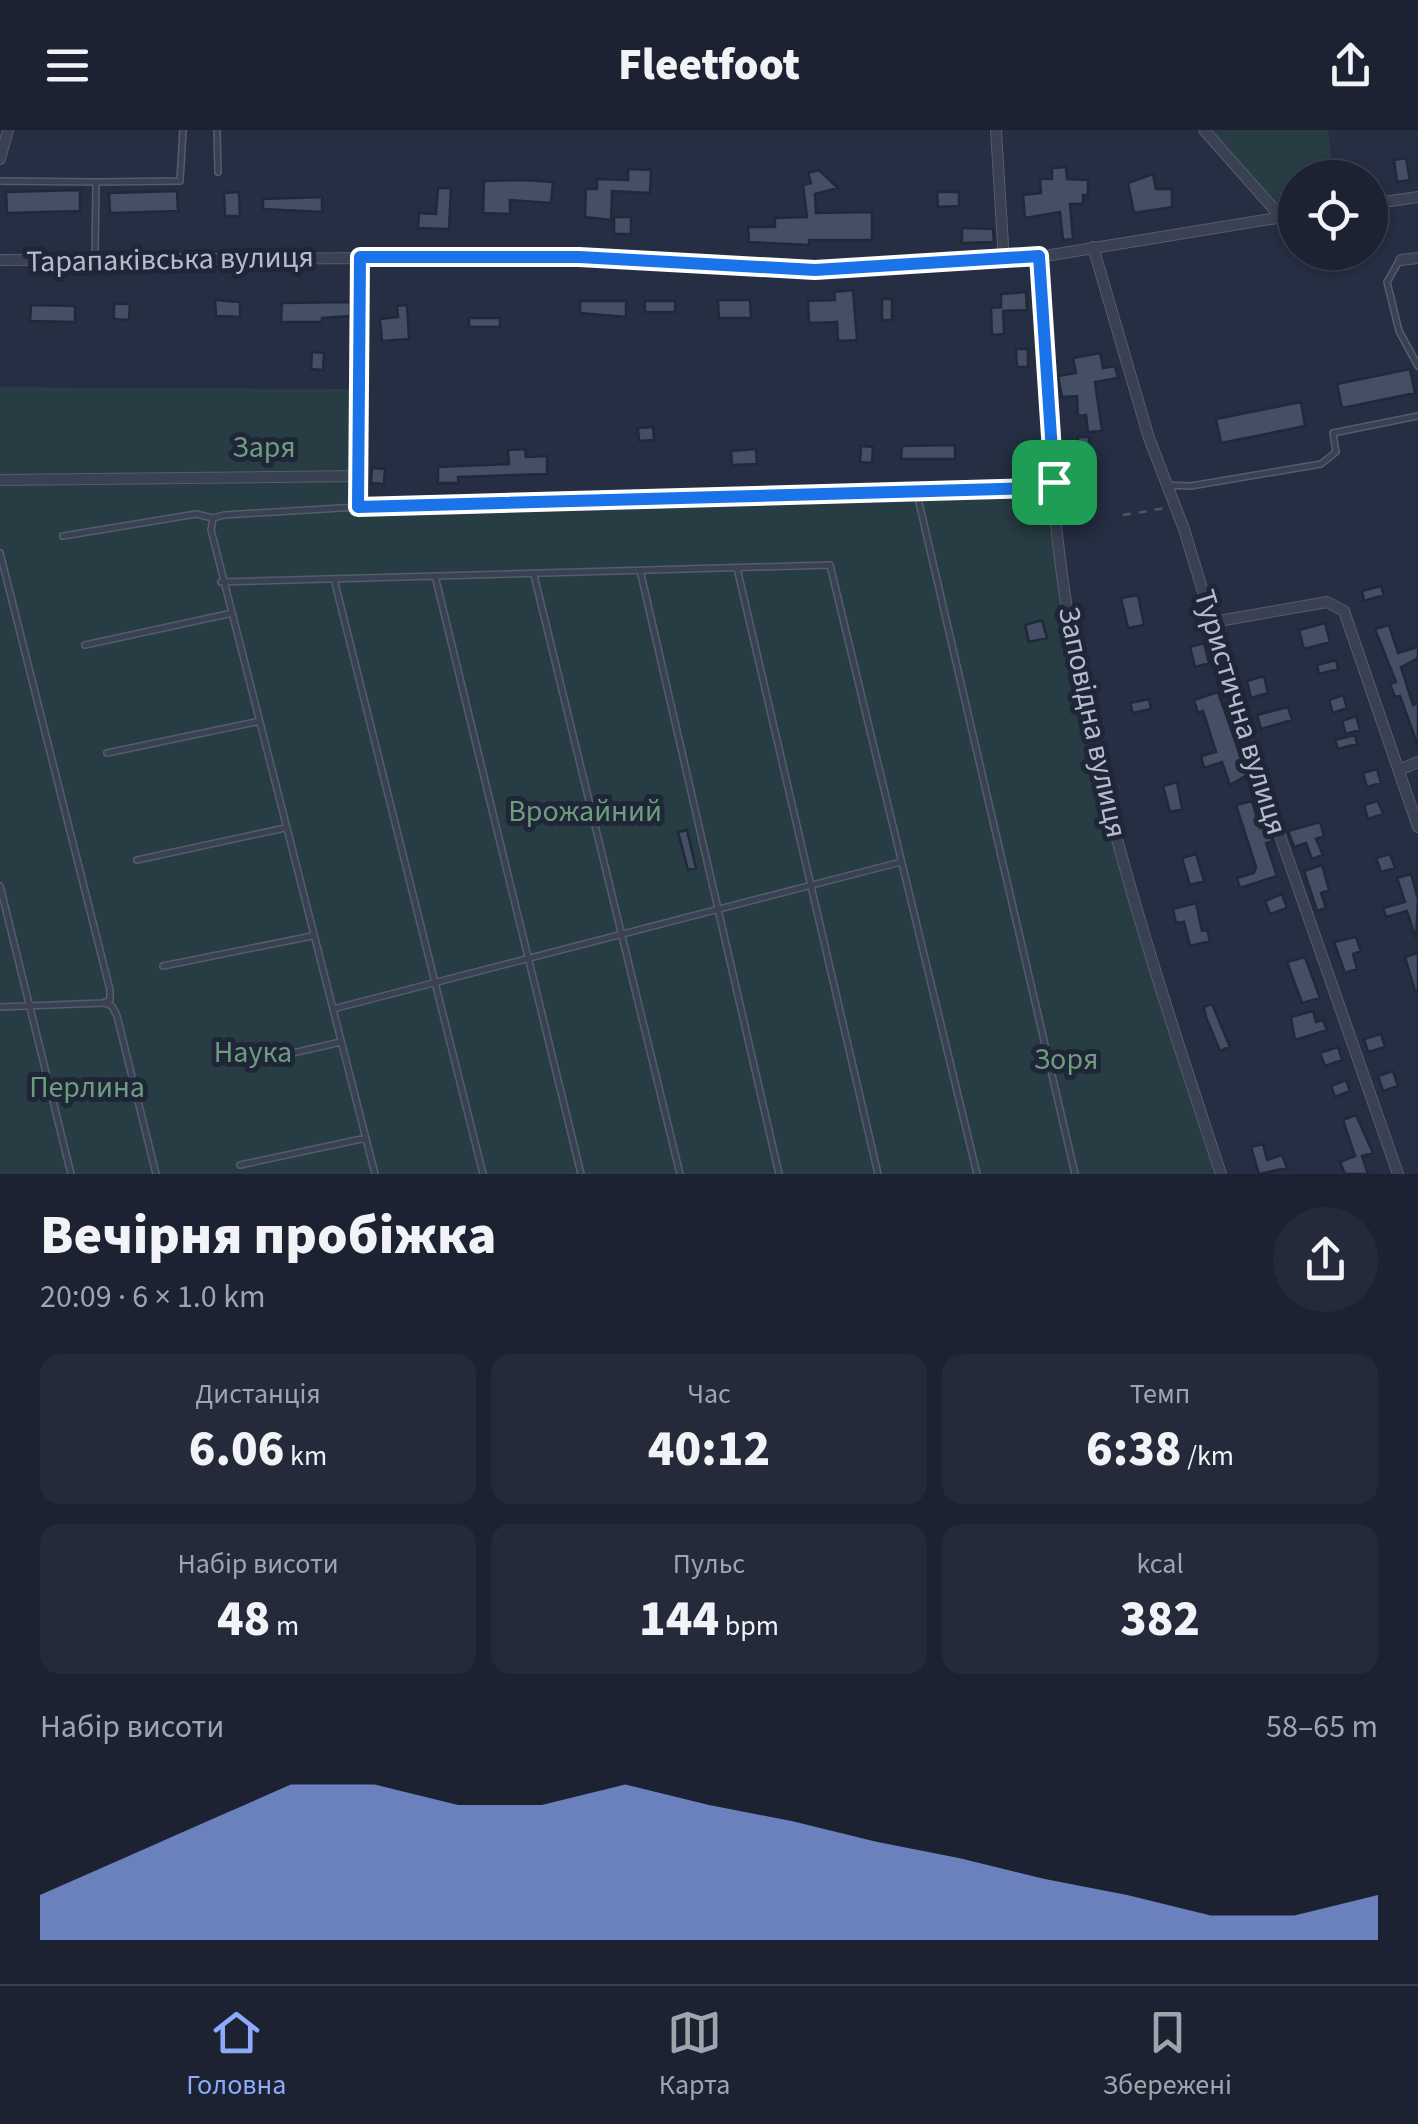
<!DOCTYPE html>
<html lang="uk">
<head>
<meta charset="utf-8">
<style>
	body { margin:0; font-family:"Source Sans 3",sans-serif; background:#252a3a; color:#f1f3f6; height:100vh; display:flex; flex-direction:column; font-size:38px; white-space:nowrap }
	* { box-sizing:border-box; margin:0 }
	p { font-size:32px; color:#a0a4ac }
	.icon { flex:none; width:55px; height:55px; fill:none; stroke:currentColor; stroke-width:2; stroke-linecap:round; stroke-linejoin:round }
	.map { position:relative; height:1044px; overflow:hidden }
	.drawer { display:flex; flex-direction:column; background:#1c2232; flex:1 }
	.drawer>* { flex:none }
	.controls { position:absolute; left:1278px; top:30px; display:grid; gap:20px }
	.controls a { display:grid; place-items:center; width:110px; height:110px; border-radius:50%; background:#1c2232; box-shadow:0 2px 8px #0004,0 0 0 2px #3a3f4d; font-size:50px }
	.pin { position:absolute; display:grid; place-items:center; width:85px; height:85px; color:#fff; margin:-42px; border-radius:20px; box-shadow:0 5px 15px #0006 }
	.round { display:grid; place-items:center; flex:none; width:105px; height:105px; border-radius:52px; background:#252a3a }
	.headline { display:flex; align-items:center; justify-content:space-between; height:170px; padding:0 40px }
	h1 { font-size:55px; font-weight:800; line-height:75px }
	.stats { display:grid; grid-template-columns:repeat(3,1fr); gap:15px; height:170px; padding:10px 40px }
	.stats div { display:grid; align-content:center; border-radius:20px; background:#252a3a; text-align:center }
	.stats b { font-size:50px; font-weight:800 }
	.stats small { font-size:28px; font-weight:400 }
	.stats p { font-size:28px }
	.chart { height:280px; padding:20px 40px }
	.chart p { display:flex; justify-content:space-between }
	.chart svg { width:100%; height:180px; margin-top:10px; fill:#8daafa; opacity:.7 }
	header { display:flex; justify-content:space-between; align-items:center; height:130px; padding:0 40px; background:#1c2232; font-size:45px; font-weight:800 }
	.tabs { display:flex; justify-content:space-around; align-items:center; height:140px; border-top:2px solid #3a3f4d; background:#1c2232; font-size:28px; color:#a0a4ac }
	.tabs a { display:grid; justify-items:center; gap:5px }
	.tabs .current { color:#8daafa }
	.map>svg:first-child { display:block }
	.green { fill:#283c43 }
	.building { fill:#444e64; stroke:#212839; stroke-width:2.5 }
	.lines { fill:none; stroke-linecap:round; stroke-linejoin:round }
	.service-casing { stroke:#555c6c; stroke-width:8 }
	.minor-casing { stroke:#555c6c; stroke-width:12 }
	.path { stroke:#465960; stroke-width:2.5; stroke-dasharray:8 8; stroke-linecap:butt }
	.service { stroke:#3a4152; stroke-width:5 }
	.minor { stroke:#3a4152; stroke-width:10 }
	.route-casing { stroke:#fff; stroke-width:20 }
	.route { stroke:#1a73e8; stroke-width:12 }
	.labels { text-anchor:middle; stroke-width:10; stroke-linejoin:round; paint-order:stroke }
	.street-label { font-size:30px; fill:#b7bccc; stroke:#1f2637 }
	.park-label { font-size:30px; fill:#6d9d7e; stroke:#1f2637 }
</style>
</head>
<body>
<header><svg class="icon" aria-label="menu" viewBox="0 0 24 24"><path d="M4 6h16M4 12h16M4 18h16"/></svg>Fleetfoot<svg class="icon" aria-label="share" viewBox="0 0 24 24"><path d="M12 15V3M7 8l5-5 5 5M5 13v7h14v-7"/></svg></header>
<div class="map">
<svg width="1418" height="1044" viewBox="0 0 1418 1044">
	<rect width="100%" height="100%" fill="#252e42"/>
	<path class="green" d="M1204,0H1328L1334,47L1295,48V85L1281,87Z
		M0,257L358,259L355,376L1038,358L1054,351L1064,460L1112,692L1221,1044H0Z"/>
	<path class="building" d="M1406,28L1410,50L1397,52L1394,30Z
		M1066,37L1067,49L1088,50V65H1083V74H1070L1073,109L1063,110L1060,82L1025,88L1023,65L1041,63L1040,49H1052V38Z
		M628,39L651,40L650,63L612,61L611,90L585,87L586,59H597V49L628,50Z
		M819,40L838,58L815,64L816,83L872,82V110H809V115L749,112L748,97H775V88L807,87L803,55L811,53L808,43Z
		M1153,44L1156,59H1172V77L1134,83L1128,53Z
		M524,50L553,52L551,73L510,70V84L483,83L484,51Z
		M438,58H451L449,99L418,98L419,83L436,84Z
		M80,60V81L7,83L6,62Z
		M177,61L178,81L110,83L109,63Z
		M239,62L240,86H225L224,63Z
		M937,62H959V76L938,77Z
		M322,67V82L263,79V69Z
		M614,87H631V104H614Z
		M962,98L993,99L994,112L962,113Z
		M853,160L857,210L838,211L837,192L809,193L808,171L835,170L834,162Z
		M1026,162L1027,180L1003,181L1004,204L992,205L991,178L1001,177V164Z
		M882,169H892V190H882Z
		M215,170L240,172V187L216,186Z
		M718,170H750L751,188H719Z
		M580,171H626V187L580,183Z
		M645,171H675V182H645Z
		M350,172V186L322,188V192H281L282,173Z
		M114,174H130L129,190L114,189Z
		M31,175L75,176V192L30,191Z
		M407,175L409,209L382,211L380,189L398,187L397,176Z
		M469,188H500V197H469Z
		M1016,219H1028V237H1017Z
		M312,222L324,223L323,240L311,239Z
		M1100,223L1103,238L1115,236L1118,248L1095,252L1102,301L1088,302L1086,285L1078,286L1077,266L1062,267L1058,246L1076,243L1073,228Z
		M1410,239L1415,263L1342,278L1337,254Z
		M1301,272L1305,296L1221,313L1216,289Z
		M653,297L654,310L639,311L638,298Z
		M1078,307H1089V324H1078Z
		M955,315V329H901L902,316Z
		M861,316L873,317L872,333L860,332Z
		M525,319L526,327L547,326V344L458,347V353H438V337L509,334L508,320Z
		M756,319L757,334L732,335L731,321Z
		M372,338L385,339L384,354L371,353Z
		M1381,456L1384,465L1364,471L1362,461Z
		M1138,465L1144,495L1128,498L1121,468Z
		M1042,490L1047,508L1029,512L1025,495Z
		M1325,493L1330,512L1304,519L1299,500Z
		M1389,495L1398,523L1418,517V528L1401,537L1413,575L1418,573V616L1400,566L1395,567L1390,554L1396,552L1375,499Z
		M1204,513L1209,533L1195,537L1190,517Z
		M1336,530L1338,539L1319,544L1317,535Z
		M1264,546L1268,563L1251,568L1247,551Z
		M1218,562L1247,645L1230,655L1222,632L1204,638L1201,626L1216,622L1203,581L1198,583L1194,570Z
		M1343,565L1347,578L1333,583L1329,570Z
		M1149,569L1151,579L1133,583L1130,573Z
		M1288,577L1292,590L1261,599L1257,585Z
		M1356,586L1360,600L1346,604L1342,591Z
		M1355,605L1357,614L1338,619L1335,610Z
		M1377,639L1381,653L1367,657L1363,643Z
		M1177,652L1182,679L1170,682L1163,656Z
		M1252,671L1260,698L1265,696L1273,711L1266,713L1277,746L1240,758L1237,748L1254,743L1256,737L1236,675Z
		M1378,671L1383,684L1368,689L1364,675Z
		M1320,692L1324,706L1316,709L1323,725L1312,729L1306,713L1294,717L1288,701Z
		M687,700L696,738L688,740L678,702Z
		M1196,724L1204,751L1190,755L1182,728Z
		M1390,724L1395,738L1381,742L1376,728Z
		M1322,735L1329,760L1321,763L1326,778L1317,781L1304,741Z
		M1411,744L1418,769L1416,809L1407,781L1386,787L1383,778L1405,772L1397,748Z
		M1282,764L1287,778L1270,784L1265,771Z
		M1196,773L1202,801L1207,800L1210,811L1190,816L1184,792L1176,793L1173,779Z
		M1356,807L1361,821L1353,824L1357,839L1345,843L1334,812Z
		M1418,823V861H1415L1405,827Z
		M1305,827L1320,868L1302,873L1287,832Z
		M1212,874L1230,917L1220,921L1206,887L1204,877Z
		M1313,881L1316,892L1323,890L1327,900L1295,910L1291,887Z
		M1381,904L1385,917L1368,922L1364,909Z
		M1338,917L1342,930L1325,936L1320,923Z
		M1393,941L1398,956L1383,961L1378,946Z
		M1346,950L1350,961L1335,967L1331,956Z
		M1356,985L1373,1023L1362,1026L1368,1044H1345L1340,1032L1355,1026L1343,990Z
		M1263,1014L1267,1030L1282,1025L1287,1038L1259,1044L1251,1017Z"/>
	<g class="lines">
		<defs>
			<path id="service" d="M217,0L218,42
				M0,51L96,52L95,128
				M96,52L180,51L183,0
				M1399,131L1387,152L1399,201L1418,236
				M1166,355L1191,356L1321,334L1336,322L1333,303L1418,286
				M917,364L1075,1044
				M358,377L224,385L213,388L211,400L375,1044
				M63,406L196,384L213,388
				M0,423L110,860V870L103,873L0,877
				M737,438L878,1044
				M640,440L779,1044
				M534,445L680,1044
				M435,446L581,1044
				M334,449L483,1044
				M221,452L830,435L977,1044
				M85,515L228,484
				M107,623L256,592
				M137,730L285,698
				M0,756L71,1044
				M163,836L312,806
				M104,873L112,876L117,886L156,1044
				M333,879L901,732
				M249,933L341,912
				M240,1035L366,1008"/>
			<path id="minor" d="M996,0L1004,131
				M1204,0L1281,87
				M0,29L8,0
				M1370,74L1418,67
				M1093,117L1149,308L1184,399L1255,634L1398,1044
				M360,127L358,377L1038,358L1054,351
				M1039,127C1046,237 1048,350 1064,459C1093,659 1158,853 1221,1044
				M0,130L579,127L815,141L1039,127L1295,85
				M1401,130L1418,128
				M0,350L358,346
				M1213,492L1327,472L1344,481L1418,697
				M1399,640L1418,632"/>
		</defs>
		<use href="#service" class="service-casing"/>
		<use href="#minor" class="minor-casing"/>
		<path class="path" d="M1123,385L1166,378"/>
		<use href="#service" class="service"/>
		<use href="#minor" class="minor"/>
	</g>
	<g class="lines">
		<defs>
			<path id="route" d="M1039,126L1054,352L1038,358L358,377L360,127H579L815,140Z"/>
		</defs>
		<use href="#route" class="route-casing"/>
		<use href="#route" class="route"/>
	</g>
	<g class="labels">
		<g class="street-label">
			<text transform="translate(170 129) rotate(-1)" y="10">Тарапаківська вулиця</text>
			<text transform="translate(1241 582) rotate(73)" y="10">Туристична вулиця</text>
			<text transform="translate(1093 592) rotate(78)" y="10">Заповідна вулиця</text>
		</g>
		<g class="park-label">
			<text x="264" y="327">Заря</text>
			<text x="585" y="691">Врожайний</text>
			<text x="253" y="932">Наука</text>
			<text x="1066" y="939">Зоря</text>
			<text x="87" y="967">Перлина</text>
		</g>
	</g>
</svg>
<div class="controls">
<a><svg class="icon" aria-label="locate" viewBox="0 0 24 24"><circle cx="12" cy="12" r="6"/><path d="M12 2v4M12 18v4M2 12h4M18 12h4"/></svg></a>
</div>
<div class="pin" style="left:1054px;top:352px;background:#1e9e55"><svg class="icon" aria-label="arrive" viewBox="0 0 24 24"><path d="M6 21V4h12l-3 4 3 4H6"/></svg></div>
</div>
<section class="drawer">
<div class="headline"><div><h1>Вечірня пробіжка</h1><p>20:09 · 6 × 1.0 km</p></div><a class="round"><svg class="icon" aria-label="share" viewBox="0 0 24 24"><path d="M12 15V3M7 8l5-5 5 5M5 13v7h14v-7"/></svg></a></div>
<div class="stats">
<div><p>Дистанція</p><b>6.06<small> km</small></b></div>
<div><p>Час</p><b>40:12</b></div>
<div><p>Темп</p><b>6:38<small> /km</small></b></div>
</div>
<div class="stats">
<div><p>Набір висоти</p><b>48<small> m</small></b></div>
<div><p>Пульс</p><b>144<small> bpm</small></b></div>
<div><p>kcal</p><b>382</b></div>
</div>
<div class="chart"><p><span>Набір висоти</span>58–65 m</p>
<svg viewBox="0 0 160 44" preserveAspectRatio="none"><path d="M0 44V33L10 24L20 15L30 6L40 6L50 11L60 11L70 6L80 11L90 15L100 20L110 24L120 29L130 33L140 38L150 38L160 33V44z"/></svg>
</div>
</section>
<nav class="tabs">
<a class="current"><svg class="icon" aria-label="home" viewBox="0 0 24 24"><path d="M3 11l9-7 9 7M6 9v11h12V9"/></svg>Головна</a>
<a><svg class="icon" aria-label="map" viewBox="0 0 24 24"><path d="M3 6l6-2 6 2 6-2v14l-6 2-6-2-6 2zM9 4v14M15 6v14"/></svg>Карта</a>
<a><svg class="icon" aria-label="saved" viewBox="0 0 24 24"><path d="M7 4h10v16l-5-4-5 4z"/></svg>Збережені</a>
</nav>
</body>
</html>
